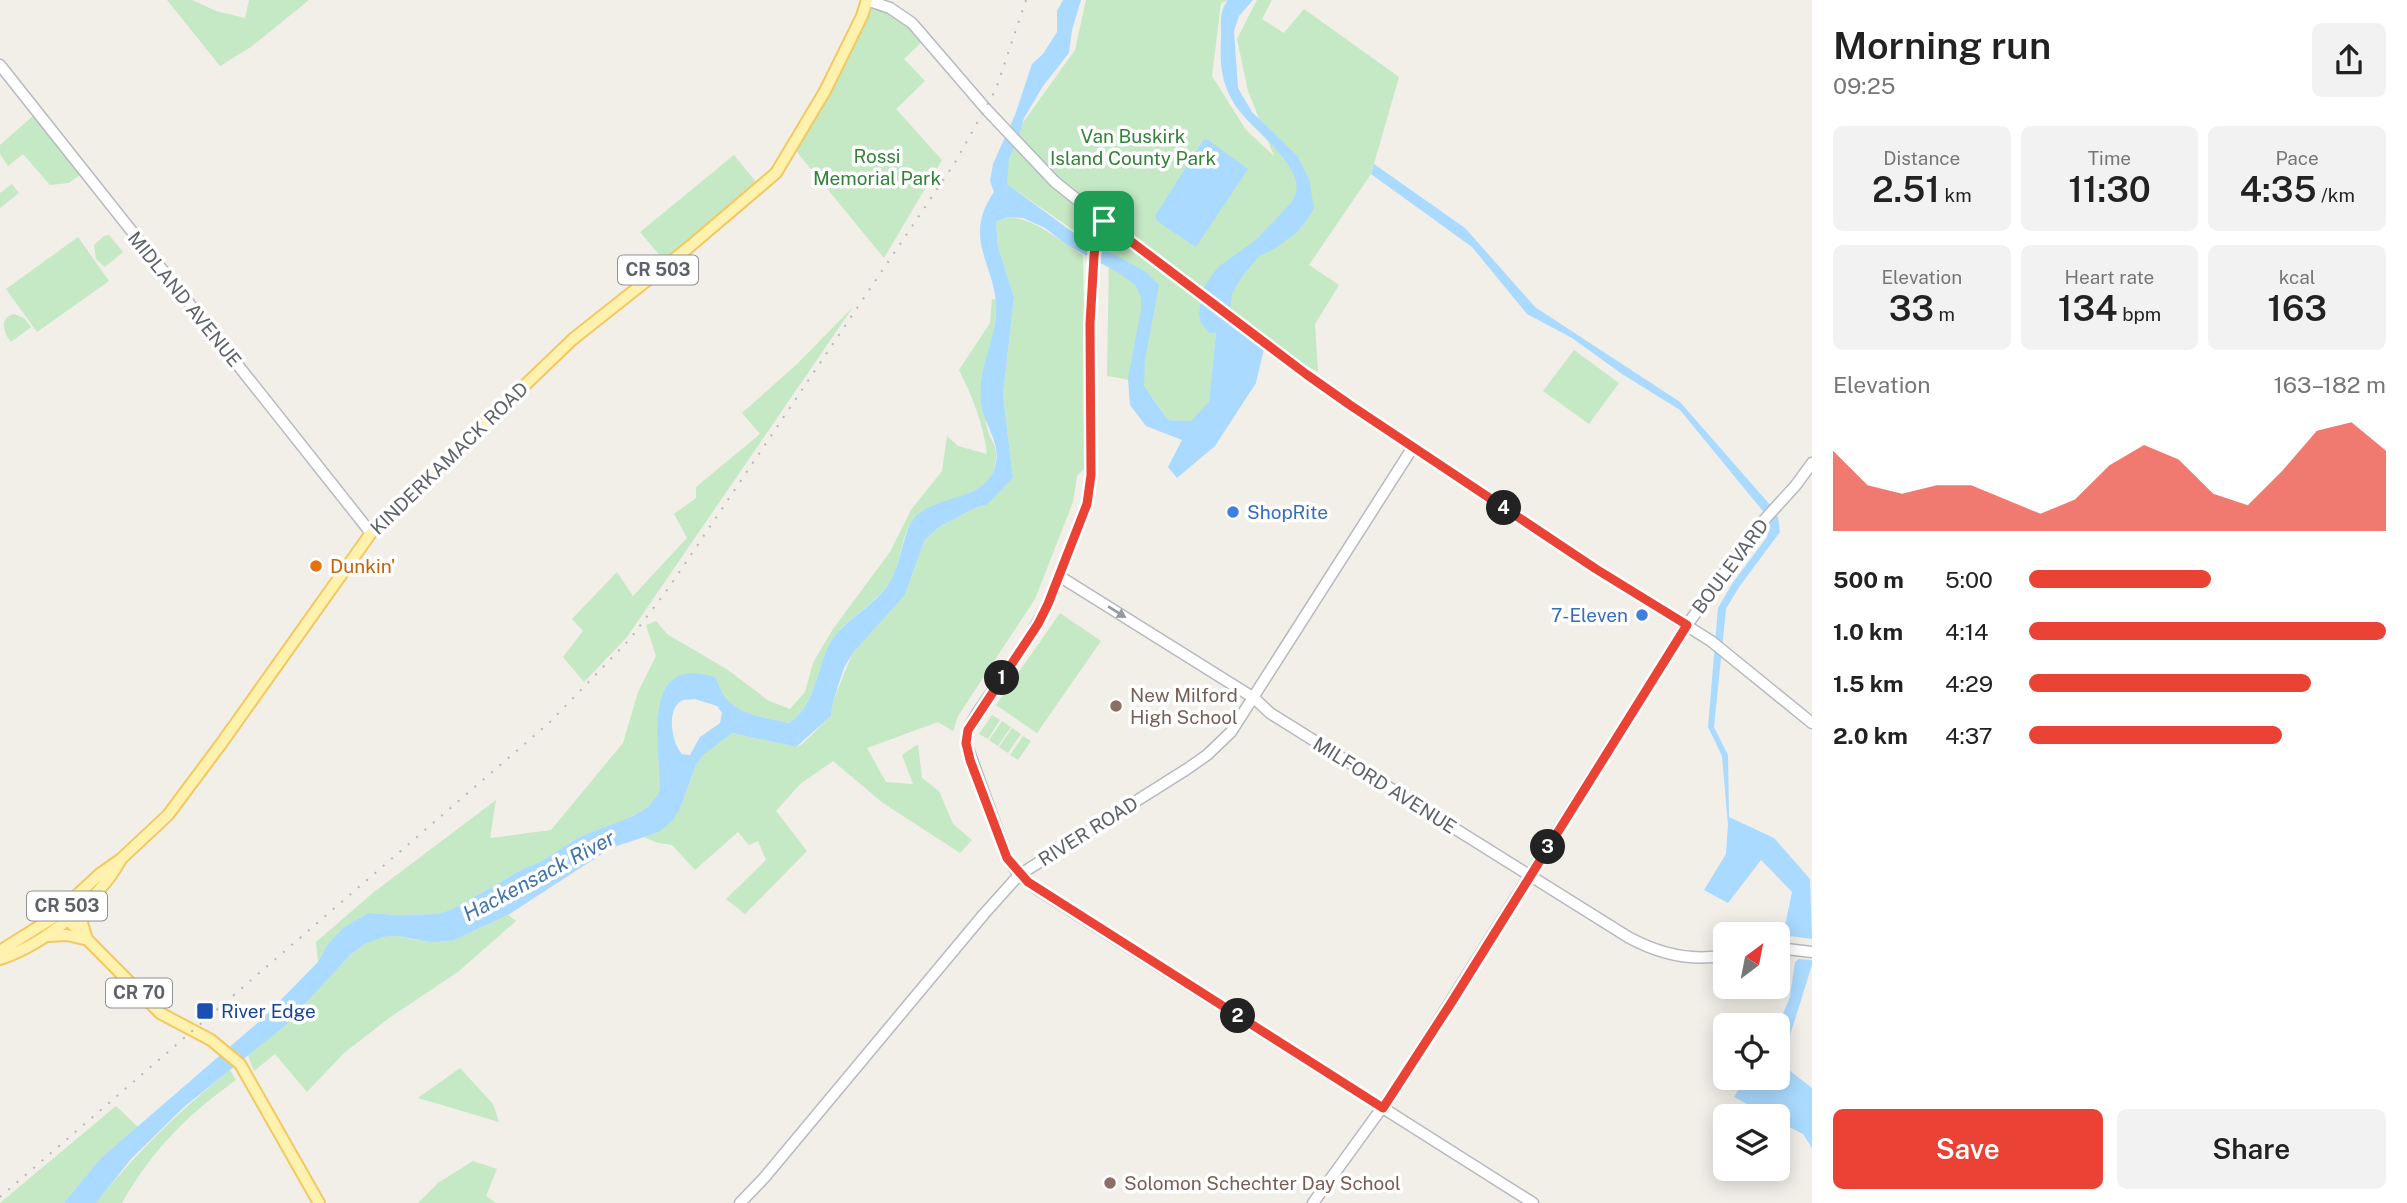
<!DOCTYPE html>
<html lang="en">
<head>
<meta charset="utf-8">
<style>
	body { margin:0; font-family:"Public Sans",sans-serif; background:#f2f2f2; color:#222; height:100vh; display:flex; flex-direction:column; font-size:26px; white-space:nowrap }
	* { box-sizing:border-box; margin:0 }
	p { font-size:23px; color:#767676 }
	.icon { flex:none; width:38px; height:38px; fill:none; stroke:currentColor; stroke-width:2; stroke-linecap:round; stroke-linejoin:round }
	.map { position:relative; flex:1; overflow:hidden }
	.side { display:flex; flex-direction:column; background:#fff; width:595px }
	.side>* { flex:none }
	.needle { width:46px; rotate:32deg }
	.controls { position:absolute; left:1713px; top:922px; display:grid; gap:14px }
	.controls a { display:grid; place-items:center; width:77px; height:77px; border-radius:10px; background:#fff; box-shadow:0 4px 18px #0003; font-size:35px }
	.pin { position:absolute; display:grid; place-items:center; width:60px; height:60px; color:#fff; margin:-30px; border-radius:14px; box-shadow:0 4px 10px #0006 }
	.km { position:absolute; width:35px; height:35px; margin:-18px; border-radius:50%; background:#222; color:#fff; font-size:19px; line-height:35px; text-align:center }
	.round { display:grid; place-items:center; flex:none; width:74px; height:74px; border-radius:10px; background:#f2f2f2 }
	.summary { display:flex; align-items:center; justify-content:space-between; height:119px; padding:0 21px }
	h1 { font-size:38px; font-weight:600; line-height:52px }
	.stats { display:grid; grid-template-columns:repeat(3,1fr); gap:10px; height:119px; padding:7px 21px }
	.stats div { display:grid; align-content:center; border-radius:10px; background:#f2f2f2; text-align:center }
	.stats b { font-size:35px; font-weight:600 }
	.stats small { font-size:19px; font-weight:400 }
	.stats p { font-size:19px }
	.chart { height:196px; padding:14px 21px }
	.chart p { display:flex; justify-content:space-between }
	.chart svg { width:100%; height:126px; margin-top:7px; fill:#ea4335; opacity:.7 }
	.action { display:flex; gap:14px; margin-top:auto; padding:14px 21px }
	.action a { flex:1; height:80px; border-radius:10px; background:#ea4335; color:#fff; font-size:28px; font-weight:600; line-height:80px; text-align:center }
	.action a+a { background:#f2f2f2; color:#222 }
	ul { padding:0 21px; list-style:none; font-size:23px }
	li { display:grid; grid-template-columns:112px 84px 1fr; align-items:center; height:52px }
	li i { height:18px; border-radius:9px; background:#ea4335 }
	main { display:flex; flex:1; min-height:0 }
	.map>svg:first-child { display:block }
	.green { fill:#c5e8c5 }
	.water { fill:#aadaff; fill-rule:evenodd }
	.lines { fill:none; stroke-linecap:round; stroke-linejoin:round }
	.secondary-casing { stroke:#b6babf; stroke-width:13 }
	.primary-casing { stroke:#f2c960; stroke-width:14 }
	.secondary { stroke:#fff; stroke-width:10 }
	.primary { stroke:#fff2af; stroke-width:10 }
	.rail { stroke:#b6b7b8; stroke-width:2; stroke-dasharray:2 9; stroke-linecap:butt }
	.oneway { fill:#979a9d }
	.route-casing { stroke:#fff; stroke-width:14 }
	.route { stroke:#ea4335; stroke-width:9 }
	.shop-dot { fill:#3f7fe0; stroke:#fff; stroke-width:2.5 }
	.food-dot { fill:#e8710a; stroke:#fff; stroke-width:2.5 }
	.education-dot { fill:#8d6e63; stroke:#fff; stroke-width:2.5 }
	.transit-dot { fill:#1a4fb4; stroke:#fff; stroke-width:2.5 }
	.labels { text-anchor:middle; stroke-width:7; stroke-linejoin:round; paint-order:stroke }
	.shield { fill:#fff; stroke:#8f9295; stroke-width:2 }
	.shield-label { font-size:18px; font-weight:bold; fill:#5f6368 }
	.park-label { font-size:19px; fill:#348238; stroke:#fff }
	.street-label { font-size:19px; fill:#5f6368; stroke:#fff }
	.shop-label { font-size:19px; fill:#366cbe; stroke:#fff; text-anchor:start }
	.food-label { font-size:19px; fill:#c56008; stroke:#fff; text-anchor:start }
	.education-label { font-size:19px; fill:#785e54; stroke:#fff; text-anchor:start }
	.transit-label { font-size:19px; fill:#164399; stroke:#fff; text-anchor:start }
	.water-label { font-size:21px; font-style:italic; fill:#4174aa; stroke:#fff }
</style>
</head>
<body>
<main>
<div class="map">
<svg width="1812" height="1203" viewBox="0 0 1812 1203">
	<rect width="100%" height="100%" fill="#f1efe8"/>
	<path class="green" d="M167,0H192L216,11L245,18L249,0H309L251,47L220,66Z
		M867,0L881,5L926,38L904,59L925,81L896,109L942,160L884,258L792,146Z
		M1086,0H1230L1221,3L1212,76L1246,130L1274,156L1248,91L1237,39L1257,0H1272L1262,19L1284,33L1304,9L1399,77L1371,174L1309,265L1339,285L1315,324L1318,372L1265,344L1216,332L1209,403L1191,421L1168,420C1147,390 1146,381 1107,376L1109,255L1007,184L1004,166L1022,124L1075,50Z
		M34,115L80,175L69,183L50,185L23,154L8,166L0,154V145Z
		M734,155L760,187L667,264L640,232Z
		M12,184L19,193L0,208V193Z
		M1007,217C1038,219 1057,240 1083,255L1086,467L1077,476L1073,502L1035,599L958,716L953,731L938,722L867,748L886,782L913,784L902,755L918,744L922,778L939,791L953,824L972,840L960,853L883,803L833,761L800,784L776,811L807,851L745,914L726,899L766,860L758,841L749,845L738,832L695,870L672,845L658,843L643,837L659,832L680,809L696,765L703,754L732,733L796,747L801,745L831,716L833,701L852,654L905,595L924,541L939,527L977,507L987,505L1013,478L1003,395L1014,297L998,247L996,222Z
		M109,235L123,252L105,267L96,259L94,245L104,236Z
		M78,237L109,281L37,332L6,289Z
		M992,299L997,300C995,340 982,382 986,422C988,443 1003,444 993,472C984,499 938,497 917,516C899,531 903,564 889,584C873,606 841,622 829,645C816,671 815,707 789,723C766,717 741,717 725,697C721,692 719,683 715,677L658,714L659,793L648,807L633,816L579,837L542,861L523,869L453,909L438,914L397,915L369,913L344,927L327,945L318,962L316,942L374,892L496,800L490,838L551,830L623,743L638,692L656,656L646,625L656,621L667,634L728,670L769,701L790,709L805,692L813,663L833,629L890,552L911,510L942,471L947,436L958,446L987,454C983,423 973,398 959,370L990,323Z
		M853,307L627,637L584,682L563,657L583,631L572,619L617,572L633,596L687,538L674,514L696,498V487L760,434L742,413L797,364Z
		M14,314L24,318L31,327L11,342C2,331 0,317 14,314Z
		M1574,350L1619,383L1589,424L1543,391Z
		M1060,613L1101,641L1037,733L996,705Z
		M992,715L1000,720L988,739L979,734Z
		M1002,721L1011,727L998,746L989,740Z
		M1012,728L1021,734L1008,753L999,747Z
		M1023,736L1031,741L1018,760L1010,755Z
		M508,915L516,921L459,971L389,1018L344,1053L307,1092L275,1054L254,1071L248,1055L286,1025L350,955L365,944L383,937L396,936L417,940H454Z
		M460,1068L493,1104L499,1122L418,1098Z
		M230,1070L236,1080C186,1116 153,1149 122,1203H96C137,1152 179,1111 230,1070Z
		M116,1106L139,1128L100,1159L64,1203H0Z
		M473,1161L497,1169L486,1196L496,1203H418L438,1183Z"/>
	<path class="water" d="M1063,0H1081L1072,30L1069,53L1043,86L1024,118L1018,139L1009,158L1007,184L1071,231L1146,272L1159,285L1145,360L1144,386L1168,420L1191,421L1209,402L1216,333H1209L1201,323L1199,314L1203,288L1218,267L1256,240L1292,202C1295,196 1298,189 1296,181C1288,153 1251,129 1235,105C1220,81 1220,63 1221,37C1221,23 1219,11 1228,0H1253L1239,16L1234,31L1238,88L1252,112L1298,157L1309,179L1314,208L1307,220L1296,233L1276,248L1259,256L1244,274L1232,293L1229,320L1265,344L1256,383L1215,446L1177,478L1168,467L1182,440L1146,426L1130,405L1128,379L1141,310V297L1135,285L1119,273L1067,245L1045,228L1023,218L1007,217L996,222L998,247L1014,297L1003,395L1013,478L987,505L977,507L939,527L924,541L905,595L852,654L844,668L833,701L831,716L796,747L732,733L703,755L696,765L680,809L672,821L659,832L611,848L508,915L454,940L432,942L396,936L383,937L365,944L350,955L286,1025L184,1107L131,1159L96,1203H64L100,1159L261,1020L318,962L327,945L344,927L369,913L397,915L438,914L453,909L523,869L542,861L579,837L633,816L648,807L659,793C662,750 637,653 715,677C719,683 721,692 725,697C741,717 766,717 789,723C815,707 816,671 829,645C843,619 877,606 891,580C902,561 903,529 916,516C941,493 988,502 996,463C1001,443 983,423 981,402C977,372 994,344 996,314C999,267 960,241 994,192L990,181L993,164L1015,115L1032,64L1043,54L1057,32V11ZM695,699L717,706L722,713L720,723L700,737L690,755L682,754C672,744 665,708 683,700C687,699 691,700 695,699Z
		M1204,139L1208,140L1248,169L1196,247L1157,221L1155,216Z
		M1374,164L1465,228L1535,307L1680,402L1771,506L1778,517L1780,532L1739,587L1726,609L1714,727L1728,755L1729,817L1774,838L1810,879L1812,939L1783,935L1792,892L1761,860L1728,903L1704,890L1726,854L1728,825L1722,756L1708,727L1718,608L1732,584L1767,537L1771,521L1680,410L1622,374L1572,338L1527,314L1472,247L1371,174Z
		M1799,959L1812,960V965L1781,1064L1812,1088V1148L1803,1134L1778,1121V1116H1770L1734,1097L1746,1078H1778V1025L1790,997L1795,962Z"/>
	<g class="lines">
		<defs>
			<path id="secondary" d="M867,0L890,8L912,23L986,109L1055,182L1104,221L1306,374L1350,405L1596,569L1711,641L1812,723
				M0,65L371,533
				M1104,221L1097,232L1094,256L1090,325L1091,475L1087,504L1048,604L1026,643L976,715L968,730L966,743L1007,857L1019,875L1037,889L1533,1203
				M1059,576L1254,698L1270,713L1628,937C1659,954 1691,962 1726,955
				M1778,948L1812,952
				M740,1203L764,1178L984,914L1019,875L1187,769L1207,755L1231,732L1413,447
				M1313,1203L1397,1087L1687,625L1756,529L1796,485L1812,463"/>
			<path id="primary" d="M85,904L82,923L87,939
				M68,920L160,1013L211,1040L240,1064L319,1203
				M48,936L67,935L84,939
				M0,951L51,919L101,873L121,859L168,815L221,744L371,533L573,339L688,248L776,173L825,91L862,16L867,0
				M0,959C43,945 98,901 120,861"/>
		</defs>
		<use href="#secondary" class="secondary-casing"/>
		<use href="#primary" class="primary-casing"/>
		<use href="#secondary" class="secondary"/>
		<use href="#primary" class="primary"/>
		<path class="rail" d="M0,1197L550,722L630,639L670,586L956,161L996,89L1026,0"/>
	</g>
	<defs><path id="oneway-solid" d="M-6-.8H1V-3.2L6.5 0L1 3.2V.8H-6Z" transform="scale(1.75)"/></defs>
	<use class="oneway" href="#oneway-solid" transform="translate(1117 612) rotate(32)"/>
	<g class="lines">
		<defs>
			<path id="route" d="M1104,221L1306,374L1350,405L1596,569L1687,625L1453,1000L1383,1108L1028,882L1007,858L970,760L966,743L968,730L1038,624L1048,604L1087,504L1091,475L1090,324L1094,256L1097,232Z"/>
		</defs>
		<use href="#route" class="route-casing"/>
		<use href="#route" class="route"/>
	</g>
	<g class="shop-dot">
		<circle cx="1233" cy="512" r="7"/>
		<circle cx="1642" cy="615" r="7"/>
	</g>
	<circle class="food-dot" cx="316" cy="566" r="7"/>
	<g class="education-dot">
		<circle cx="1116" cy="706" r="7"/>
		<circle cx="1110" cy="1183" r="7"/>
	</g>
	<rect class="transit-dot" x="196" y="1002" width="18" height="18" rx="3.5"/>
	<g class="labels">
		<g class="shield">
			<rect x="618" y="255.5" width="80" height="29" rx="5"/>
			<rect x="27" y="891.5" width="80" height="29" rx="5"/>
			<rect x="106" y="978.5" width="66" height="29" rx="5"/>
		</g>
		<g class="shield-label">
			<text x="658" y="276">CR 503</text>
			<text x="67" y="912">CR 503</text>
			<text x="139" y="999">CR 70</text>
		</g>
		<g class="park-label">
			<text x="1133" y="143">Van Buskirk<tspan x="1133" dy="22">Island County Park</tspan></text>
			<text x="877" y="163">Rossi<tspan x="877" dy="22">Memorial Park</tspan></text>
		</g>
		<g class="street-label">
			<text transform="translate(185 299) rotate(51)" y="7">MIDLAND AVENUE</text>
			<text transform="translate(449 458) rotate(-44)" y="7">KINDERKAMACK ROAD</text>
			<text transform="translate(1730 566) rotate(-53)" y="7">BOULEVARD</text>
			<text transform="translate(1385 785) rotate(32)" y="7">MILFORD AVENUE</text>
			<text transform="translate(1088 831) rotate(-32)" y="7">RIVER ROAD</text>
		</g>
		<g class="shop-label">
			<text x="1247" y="519">ShopRite</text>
			<text x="1628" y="622" text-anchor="end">7-Eleven</text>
		</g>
		<g class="food-label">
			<text x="330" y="573">Dunkin'</text>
		</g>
		<g class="education-label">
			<text x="1130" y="702">New Milford<tspan x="1130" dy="22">High School</tspan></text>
			<text x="1124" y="1190">Solomon Schechter Day School</text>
		</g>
		<g class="transit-label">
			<text x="221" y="1018">River Edge</text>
		</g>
		<g class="water-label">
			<text transform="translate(539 876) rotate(-28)" y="7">Hackensack River</text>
		</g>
	</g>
</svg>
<div class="controls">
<a><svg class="needle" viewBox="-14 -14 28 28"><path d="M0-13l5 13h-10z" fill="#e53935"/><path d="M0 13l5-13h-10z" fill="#767676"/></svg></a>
<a><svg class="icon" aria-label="locate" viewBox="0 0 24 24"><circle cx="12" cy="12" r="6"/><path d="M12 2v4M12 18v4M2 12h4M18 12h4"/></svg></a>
<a><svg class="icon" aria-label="layers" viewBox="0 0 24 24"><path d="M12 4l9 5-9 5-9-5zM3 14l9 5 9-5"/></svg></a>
</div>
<div class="pin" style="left:1104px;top:221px;background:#1e9e55"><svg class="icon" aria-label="arrive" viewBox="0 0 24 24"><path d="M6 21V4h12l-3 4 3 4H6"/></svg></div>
<b class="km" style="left:1002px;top:678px">1</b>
<b class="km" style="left:1238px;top:1016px">2</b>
<b class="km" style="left:1548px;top:847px">3</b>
<b class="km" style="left:1504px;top:508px">4</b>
</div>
<section class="side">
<div class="summary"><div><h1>Morning run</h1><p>09:25</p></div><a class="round"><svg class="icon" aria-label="share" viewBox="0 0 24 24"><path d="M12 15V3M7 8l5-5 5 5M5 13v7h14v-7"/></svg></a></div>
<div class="stats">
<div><p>Distance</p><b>2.51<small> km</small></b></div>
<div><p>Time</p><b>11:30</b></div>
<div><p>Pace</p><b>4:35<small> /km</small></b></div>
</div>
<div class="stats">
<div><p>Elevation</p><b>33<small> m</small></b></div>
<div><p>Heart rate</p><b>134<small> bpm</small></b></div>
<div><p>kcal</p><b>163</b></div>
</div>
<div class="chart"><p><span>Elevation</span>163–182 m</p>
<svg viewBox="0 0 160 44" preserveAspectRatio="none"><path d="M0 44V16L10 28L20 31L30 28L40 28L50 33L60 38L70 33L80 21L90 14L100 19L110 31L120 35L130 23L140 9L150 6L160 16V44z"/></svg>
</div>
<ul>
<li><b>500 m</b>5:00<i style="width:51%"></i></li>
<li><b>1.0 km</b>4:14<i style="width:100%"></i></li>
<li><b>1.5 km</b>4:29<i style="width:79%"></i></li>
<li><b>2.0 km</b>4:37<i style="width:71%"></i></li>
</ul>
<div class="action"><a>Save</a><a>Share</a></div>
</section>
</main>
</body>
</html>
